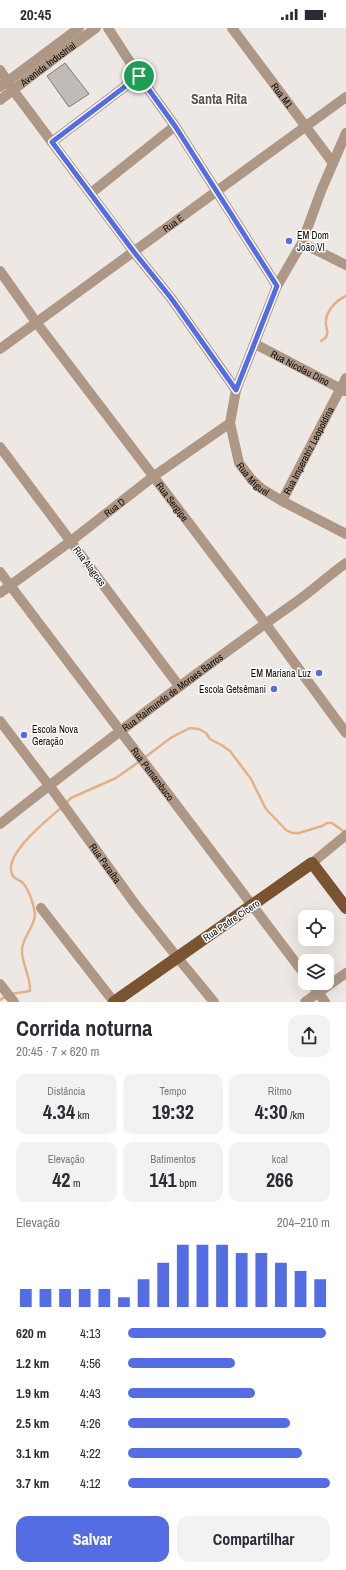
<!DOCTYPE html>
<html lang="pt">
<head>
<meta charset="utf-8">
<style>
	body { margin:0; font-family:"Archivo Narrow",sans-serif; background:#f2f2f3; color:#2b2b33; height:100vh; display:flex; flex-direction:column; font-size:15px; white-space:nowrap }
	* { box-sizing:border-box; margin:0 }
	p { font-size:13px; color:#7c7c81 }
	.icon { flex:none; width:22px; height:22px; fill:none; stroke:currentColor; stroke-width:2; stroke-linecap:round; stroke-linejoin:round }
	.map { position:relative; height:974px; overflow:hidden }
	.panel { display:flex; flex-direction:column; background:#fff; flex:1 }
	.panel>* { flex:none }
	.tools { position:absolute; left:298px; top:882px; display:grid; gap:8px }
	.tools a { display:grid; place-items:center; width:36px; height:36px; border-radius:8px; background:#fff; box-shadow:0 4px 16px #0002; font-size:20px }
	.pin { position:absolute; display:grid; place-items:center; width:34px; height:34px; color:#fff; margin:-17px; border:2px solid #fff; border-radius:50%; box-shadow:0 1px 4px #0007 }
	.round { display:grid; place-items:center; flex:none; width:42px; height:42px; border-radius:12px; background:#f2f2f3 }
	.head { display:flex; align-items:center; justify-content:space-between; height:68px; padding:0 16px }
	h1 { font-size:22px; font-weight:700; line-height:30px }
	.stats { display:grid; grid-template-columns:repeat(3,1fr); gap:6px; height:68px; padding:4px 16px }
	.stats div { display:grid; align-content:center; border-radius:10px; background:#f2f2f3; text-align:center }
	.stats b { font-size:20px; font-weight:700 }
	.stats small { font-size:11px; font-weight:400 }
	.stats p { font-size:11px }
	.chart { height:112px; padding:8px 16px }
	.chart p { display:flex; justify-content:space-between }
	.chart svg { width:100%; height:72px; margin-top:4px; stroke:#556de3; stroke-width:6 }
	.cta { display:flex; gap:8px; margin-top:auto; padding:8px 16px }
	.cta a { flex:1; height:46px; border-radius:12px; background:#556de3; color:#fff; font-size:16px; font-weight:700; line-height:46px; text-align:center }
	.cta a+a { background:#f2f2f3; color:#2b2b33 }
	ul { padding:0 16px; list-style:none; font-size:13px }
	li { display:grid; grid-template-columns:64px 48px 1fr; align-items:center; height:30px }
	li i { height:10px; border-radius:5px; background:#556de3 }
	.status { display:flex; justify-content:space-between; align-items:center; height:28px; padding:0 20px; background:#fff; direction:ltr }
	.status svg { height:11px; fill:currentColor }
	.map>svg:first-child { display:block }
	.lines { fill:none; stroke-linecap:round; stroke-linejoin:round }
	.stream { stroke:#e5b084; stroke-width:2.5 }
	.building { fill:#c0bbb6; stroke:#807b77 }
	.minor { stroke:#ae9784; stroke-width:10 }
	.major { stroke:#7a5330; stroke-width:12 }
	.route-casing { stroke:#fff; stroke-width:8 }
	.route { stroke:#556de3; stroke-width:5 }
	.poi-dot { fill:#556de3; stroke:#fff; stroke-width:1.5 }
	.labels { text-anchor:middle; stroke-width:3; stroke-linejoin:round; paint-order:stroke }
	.street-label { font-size:10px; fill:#0e0c0a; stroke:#fff }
	.poi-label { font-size:10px; fill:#0e0c0a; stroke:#fff; text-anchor:start }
	.district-label { font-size:14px; font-weight:bold; fill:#57534f; stroke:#fff }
</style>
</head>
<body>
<div class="status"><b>20:45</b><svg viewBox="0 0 49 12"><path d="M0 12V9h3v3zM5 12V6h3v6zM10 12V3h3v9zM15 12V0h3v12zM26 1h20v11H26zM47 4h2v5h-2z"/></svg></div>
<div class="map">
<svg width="346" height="974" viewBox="0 0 346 974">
	<rect width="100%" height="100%" fill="#eee8e4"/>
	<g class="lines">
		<path class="stream" d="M321,313C324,311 327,310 327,306C328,303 326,299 326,296C325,284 335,273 346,268
			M144,730L172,709L190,700L199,701L206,705L210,711L223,718L230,723L251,751L266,781L286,802L292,805H299L322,798L327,795H332L346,805
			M65,776L71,770L116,750L140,733
			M11,966L30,963C31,948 21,935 22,921C23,909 35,898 35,886C34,877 29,862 23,855C20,852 15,851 13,848C0,828 49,791 62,779
			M0,972L6,968"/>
	</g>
	<path class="building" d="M65,35L89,66L69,79L47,48Z"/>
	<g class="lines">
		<g class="minor">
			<path d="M108,0L139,48L175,98L277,258"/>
			<path id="s1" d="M232,0L333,135"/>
			<path d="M0,42L13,62L134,224L171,270L236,362"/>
			<path d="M0,59L79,0"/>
			<path id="s2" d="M0,72L59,27L96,0"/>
			<path id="s3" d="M346,105L321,163L302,215L277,258L236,362L230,395L239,435L252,452L262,461L282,473L346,506"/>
			<path d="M52,114L139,48"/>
			<path d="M91,165L175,98"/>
			<path d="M302,215L346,237"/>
			<path id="s4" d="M0,243L36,294L265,595L346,705"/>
			<path id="s5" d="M255,316L345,363"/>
			<path id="s6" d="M0,321L346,69"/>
			<path d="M0,419L179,658"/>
			<path id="s7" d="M282,473L346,350"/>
			<path id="s8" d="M0,544L305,947"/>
			<path id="s9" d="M0,565L71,513L154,448L230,395"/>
			<path id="s10" d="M0,693L57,768L135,876L177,929L214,974"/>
			<path id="s11" d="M0,796C97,720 195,645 296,574C313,562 329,547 346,535"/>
			<path d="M312,835L346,807"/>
			<path d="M41,880L114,974"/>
			<path d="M311,955L325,974"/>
			<path d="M0,956L14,974"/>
			<path d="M305,974L346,945"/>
		</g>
		<path class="major" d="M114,974L312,835L346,880"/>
	</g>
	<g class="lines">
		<defs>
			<path id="route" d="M139,48L175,98L277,258L236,362L171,270L134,224L52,114Z"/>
		</defs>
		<use href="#route" class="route-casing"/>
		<use href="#route" class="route"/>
	</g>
	<g class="poi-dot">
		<circle cx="289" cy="213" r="4"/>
		<circle cx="319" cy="645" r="4"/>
		<circle cx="274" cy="661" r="4"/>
		<circle cx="24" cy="707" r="4"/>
	</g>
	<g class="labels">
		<g class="street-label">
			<text dy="4" stroke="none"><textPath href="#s2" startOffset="60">Avenida Industrial</textPath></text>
			<text dy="4" stroke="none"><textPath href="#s1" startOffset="84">Rua M1</textPath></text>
			<text dy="4" stroke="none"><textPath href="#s6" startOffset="214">Rua E</textPath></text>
			<text dy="4" stroke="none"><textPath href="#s5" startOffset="51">Rua Nicolau Dino</textPath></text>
			<text dy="4" stroke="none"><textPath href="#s7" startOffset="57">Rua Imperatriz Leopoldina</textPath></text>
			<text dy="4" stroke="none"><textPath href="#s3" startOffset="376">Rua Miguel</textPath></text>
			<text dy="4" stroke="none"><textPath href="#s4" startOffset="288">Rua Sergipe</textPath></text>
			<text dy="4" stroke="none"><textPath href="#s9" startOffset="143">Rua D</textPath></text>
			<text transform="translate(90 538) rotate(53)" y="4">Rua Alagoas</text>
			<text dy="4" stroke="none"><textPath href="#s11" startOffset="217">Rua Raimundo de Moraes Barros</textPath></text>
			<text dy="4" stroke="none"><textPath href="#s8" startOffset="253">Rua Pernambuco</textPath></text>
			<text dy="4" stroke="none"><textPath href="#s10" startOffset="177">Rua Paraíba</textPath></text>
			<text transform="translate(231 892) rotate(-34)" y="4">Rua Padre Cicero</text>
		</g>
		<g class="poi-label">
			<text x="297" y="211">EM Dom<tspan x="297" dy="12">João VI</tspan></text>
			<text x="311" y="649" text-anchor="end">EM Mariana Luz</text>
			<text x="266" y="665" text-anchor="end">Escola Getsêmani</text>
			<text x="32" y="705">Escola Nova<tspan x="32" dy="12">Geração</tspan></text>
		</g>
		<g class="district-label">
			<text x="219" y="76">Santa Rita</text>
		</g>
	</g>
</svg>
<div class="tools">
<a><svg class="icon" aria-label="locate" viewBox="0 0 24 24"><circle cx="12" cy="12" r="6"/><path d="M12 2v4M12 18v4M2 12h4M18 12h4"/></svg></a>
<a><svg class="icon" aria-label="layers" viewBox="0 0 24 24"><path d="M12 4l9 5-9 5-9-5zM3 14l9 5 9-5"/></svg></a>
</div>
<div class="pin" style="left:139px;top:48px;background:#1e9e55"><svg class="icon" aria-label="arrive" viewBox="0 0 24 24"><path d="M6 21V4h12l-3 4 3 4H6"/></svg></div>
</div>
<section class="panel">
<div class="head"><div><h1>Corrida noturna</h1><p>20:45 · 7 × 620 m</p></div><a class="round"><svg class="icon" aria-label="share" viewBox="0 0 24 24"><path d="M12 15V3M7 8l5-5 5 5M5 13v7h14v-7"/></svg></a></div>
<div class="stats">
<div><p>Distância</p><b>4.34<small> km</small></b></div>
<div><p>Tempo</p><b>19:32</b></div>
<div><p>Ritmo</p><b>4:30<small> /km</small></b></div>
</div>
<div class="stats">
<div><p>Elevação</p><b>42<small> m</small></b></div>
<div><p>Batimentos</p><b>141<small> bpm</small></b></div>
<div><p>kcal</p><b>266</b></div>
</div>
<div class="chart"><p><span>Elevação</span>204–210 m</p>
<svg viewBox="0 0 160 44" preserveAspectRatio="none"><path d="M5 44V33M15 44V33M25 44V33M35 44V33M45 44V33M55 44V38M65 44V27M75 44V17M85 44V6M95 44V6M105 44V6M115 44V11M125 44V11M135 44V17M145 44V22M155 44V27"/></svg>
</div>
<ul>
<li><b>620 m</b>4:13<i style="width:98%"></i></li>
<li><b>1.2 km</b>4:56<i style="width:53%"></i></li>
<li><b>1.9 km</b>4:43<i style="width:63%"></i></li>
<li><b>2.5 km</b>4:26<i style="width:80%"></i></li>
<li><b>3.1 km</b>4:22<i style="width:86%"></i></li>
<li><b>3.7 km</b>4:12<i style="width:100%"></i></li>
</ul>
<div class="cta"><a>Salvar</a><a>Compartilhar</a></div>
</section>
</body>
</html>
